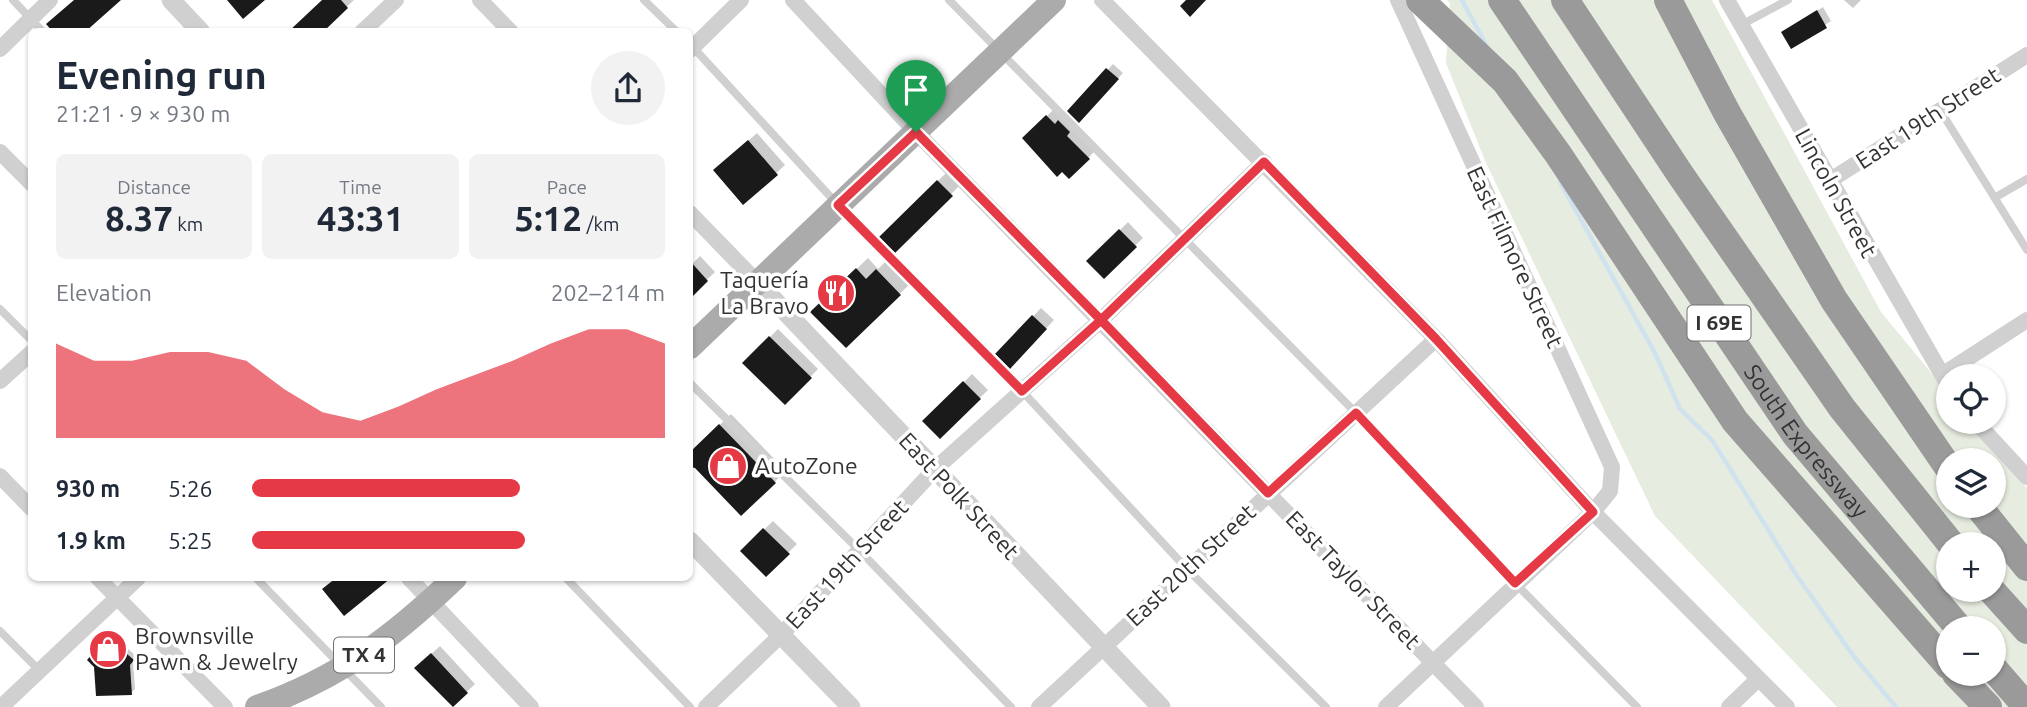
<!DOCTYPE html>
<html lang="en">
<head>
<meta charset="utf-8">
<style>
	body { margin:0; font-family:Ubuntu,sans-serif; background:#f2f2f3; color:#1f2937; height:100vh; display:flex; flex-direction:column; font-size:26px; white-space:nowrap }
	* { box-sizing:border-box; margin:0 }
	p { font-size:23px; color:#747a83 }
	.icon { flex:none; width:38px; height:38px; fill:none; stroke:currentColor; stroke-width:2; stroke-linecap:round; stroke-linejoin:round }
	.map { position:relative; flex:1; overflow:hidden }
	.panel { position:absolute; left:28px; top:28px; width:665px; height:553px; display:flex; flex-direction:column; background:#fff; border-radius:10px; box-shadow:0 2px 5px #0004 }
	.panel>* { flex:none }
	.fabs { position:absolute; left:1936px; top:364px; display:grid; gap:14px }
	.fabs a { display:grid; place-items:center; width:70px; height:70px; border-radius:50%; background:#fff; box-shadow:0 2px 5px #0004; font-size:35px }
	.pin { position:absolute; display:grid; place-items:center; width:60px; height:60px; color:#fff; margin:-72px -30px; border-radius:50% 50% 50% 0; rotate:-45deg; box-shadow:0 0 7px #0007 }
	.pin .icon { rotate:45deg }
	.round { display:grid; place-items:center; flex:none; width:74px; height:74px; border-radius:37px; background:#f2f2f3 }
	.summary { display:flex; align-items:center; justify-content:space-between; height:119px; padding:0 28px }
	h1 { font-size:38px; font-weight:600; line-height:52px }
	.figures { display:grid; grid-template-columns:repeat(3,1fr); gap:10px; height:119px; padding:7px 28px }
	.figures div { display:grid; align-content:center; border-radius:10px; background:#f2f2f3; text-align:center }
	.figures b { font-size:35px; font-weight:600 }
	.figures small { font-size:19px; font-weight:400 }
	.figures p { font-size:19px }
	.chart { height:196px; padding:14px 28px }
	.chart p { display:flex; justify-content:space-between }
	.chart svg { width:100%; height:126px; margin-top:7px; fill:#e63946; opacity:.7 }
	ul { padding:0 28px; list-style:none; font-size:23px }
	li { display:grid; grid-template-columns:112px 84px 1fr; align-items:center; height:52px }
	li i { height:18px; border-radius:9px; background:#e63946 }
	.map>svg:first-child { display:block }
	.green { fill:#e6ecdf; fill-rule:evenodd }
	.shadow { fill:#0003 }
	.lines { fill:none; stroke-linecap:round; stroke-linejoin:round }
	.stream { stroke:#cfe2ee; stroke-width:4.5 }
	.building { fill:#1a1a1a }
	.service { stroke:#d0d0d0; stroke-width:8 }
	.minor { stroke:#d0d0d0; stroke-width:16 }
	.tertiary { stroke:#d0d0d0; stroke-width:19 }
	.primary { stroke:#ababab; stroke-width:24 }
	.motorway { stroke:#9a9a9a; stroke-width:28 }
	.route-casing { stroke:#fff; stroke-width:14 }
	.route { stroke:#e63946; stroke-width:9 }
	.labels { text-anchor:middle; stroke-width:7; stroke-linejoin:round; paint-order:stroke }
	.shield { fill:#fff; stroke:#707070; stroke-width:2 }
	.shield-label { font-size:21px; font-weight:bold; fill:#333 }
	.street-label { font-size:23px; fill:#333; stroke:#fff }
	.poi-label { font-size:23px; fill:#333; stroke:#fff; text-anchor:start }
</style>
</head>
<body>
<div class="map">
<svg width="2027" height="707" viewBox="0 0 2027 707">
	<rect width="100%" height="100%" fill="#fff"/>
	<path class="green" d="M1447,0H1712L1881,312L1948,393V422H1972L2027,488V707H1837L1655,516L1486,163L1446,63L1450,3ZM1948,460H1993V506H1948ZM1948,544H1993V590H1948ZM1948,628H1993V674H1948Z"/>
	<path class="shadow" d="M324,0H354L320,32Z
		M1844,0H1861L1853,8Z
		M1823,7L1831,21L1792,47L1783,32Z
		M1113,64L1123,73L1079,120L1070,110Z
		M1054,109L1095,151L1069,177L1025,138Z
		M757,133L785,165L744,203L724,162Z
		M946,173L959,186L895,251L881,237Z
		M1128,222L1143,238L1104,276L1089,261Z
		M700,256L715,272L690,296V266Z
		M868,258L878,269L888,259L911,283L846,345L813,312Z
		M1041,308L1054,320L1010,367L997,354Z
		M778,329L818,369L785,403L744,363Z
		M972,374L988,390L940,437L925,421Z
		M731,414L786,471L741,514L696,467L690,465V454Z
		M773,521L797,544L766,575L742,551Z
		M337,578H387L382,582L332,581Z
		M112,635L136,656L133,659L135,689L131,693L108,638Z
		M440,646L475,684L452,706L416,668Z"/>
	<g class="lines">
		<path class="stream" d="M1462,0L1486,45
			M1560,182L1655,353L1680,409L1712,440L1797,576L1855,658L1896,707"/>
	</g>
	<path class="building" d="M74,0H121L85,32H53L46,24Z
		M227,0H265L243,19Z
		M322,0H341L348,8L323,32H288Z
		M1186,0H1206L1190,17L1180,6Z
		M1817,10L1827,28L1791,49L1781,32Z
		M1106,68L1119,79L1079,123L1067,111Z
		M1046,115L1055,124L1058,120L1070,132L1067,136L1090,159L1069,179L1062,172L1057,177L1022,138Z
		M748,140L778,175L743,205L713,170Z
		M937,180L953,196L895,253L879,237Z
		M1119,229L1137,247L1104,279L1086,261Z
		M690,261L708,281L690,299Z
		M856,268L866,279L876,269L901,295L846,348L810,312Z
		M1032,315L1047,329L1010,369L995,354Z
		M769,336L812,378L785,405L742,363Z
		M963,381L981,399L940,439L922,421Z
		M719,424L776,483L741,516L695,468L690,467V452Z
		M763,528L790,554L766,577L740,551Z
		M336,578H391L344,616L322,589Z
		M107,637L134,660L130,665L132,695L96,696L94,667L87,660Z
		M431,653L468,693L453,707L414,668Z"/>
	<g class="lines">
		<path class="service" d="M13,0L43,32
			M644,0L677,32
			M949,0L1356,413L1515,583L1637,707
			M1741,25L1788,0
			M691,45L838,205L1022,391L1187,569L1326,707
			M1940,110L2027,250
			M1996,197L2027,179
			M0,309L32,341
			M690,383L860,551L1011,707
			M256,578L381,707
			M566,578L690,707
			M0,631L38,669"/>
		<path class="minor" d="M480,0L511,32
			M793,0L916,132L1476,707
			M1102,0L1436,339L1593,512L1787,707
			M1727,0L1948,385
			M362,32L396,0
			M0,49L50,0
			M690,50L741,0
			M0,152L32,184
			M1829,181L2027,55
			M690,213L758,283
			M1942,375L2027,320
			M0,381L32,352
			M1976,422L2027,477
			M0,476L32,509
			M98,578L225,707
			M409,578L531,707
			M1,707L138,578
			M706,707L781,635L934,470L1101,320L1264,162
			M1039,707L1436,339
			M1386,707L1593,512L1610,491L1612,467L1398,0
			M1729,707L1758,679"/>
		<path class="tertiary" d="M171,0L201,32
			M758,283L1161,707
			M690,541L851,707"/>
		<path class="primary" d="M690,347L1054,0
			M257,707C339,678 392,638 455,578"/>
		<g class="motorway">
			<path d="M1420,0L1505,81L1558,154L1735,421L1948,665"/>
			<path id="s1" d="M1502,0L1795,434L1959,628"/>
			<path d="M1565,0L1680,174L1842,408L1951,544"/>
			<path d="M1668,0L1727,113L1834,300L1948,467"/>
			<path d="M1978,506L2027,567"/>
			<path d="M1991,590L2027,630"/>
			<path d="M1993,668L2027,707"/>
			<path d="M1956,674L1988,707"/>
		</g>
	</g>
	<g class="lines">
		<defs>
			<path id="route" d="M916,132L838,205L1022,391L1101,320L1268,493L1356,413L1515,583L1593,512L1436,339L1264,162L1101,320L916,132"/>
		</defs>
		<use href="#route" class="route-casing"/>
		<use href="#route" class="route"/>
	</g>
	<defs>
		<symbol id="restaurant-disc" viewBox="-11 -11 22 22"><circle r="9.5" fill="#e63946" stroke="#fff"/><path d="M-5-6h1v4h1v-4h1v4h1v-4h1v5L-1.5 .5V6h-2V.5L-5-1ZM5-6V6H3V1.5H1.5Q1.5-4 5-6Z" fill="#fff"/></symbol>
		<symbol id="shop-disc" viewBox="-11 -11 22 22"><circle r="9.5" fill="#e63946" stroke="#fff"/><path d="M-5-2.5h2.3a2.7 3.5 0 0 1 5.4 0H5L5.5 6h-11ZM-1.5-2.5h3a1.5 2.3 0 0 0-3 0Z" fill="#fff"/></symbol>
	</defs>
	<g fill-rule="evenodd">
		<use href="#restaurant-disc" x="814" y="271" width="44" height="44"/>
		<use href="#shop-disc" x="706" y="444" width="44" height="44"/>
		<use href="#shop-disc" x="86" y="627" width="44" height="44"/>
	</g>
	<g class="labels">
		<g class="shield">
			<rect x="1687.5" y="305.5" width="63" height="35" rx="5"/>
			<rect x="334" y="637.5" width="60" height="35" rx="5"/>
		</g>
		<g class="shield-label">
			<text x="1719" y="330">I 69E</text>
			<text x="364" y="662">TX 4</text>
		</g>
		<g class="street-label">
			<text transform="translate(1928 118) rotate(-33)" y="8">East 19th Street</text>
			<text transform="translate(1836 193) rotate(61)" y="8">Lincoln Street</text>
			<text transform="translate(1515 257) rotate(65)" y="8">East Filmore Street</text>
			<text dy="8" stroke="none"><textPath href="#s1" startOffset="536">South Expressway</textPath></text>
			<text transform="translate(959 496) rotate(47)" y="8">East Polk Street</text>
			<text transform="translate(847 564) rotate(-47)" y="8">East 19th Street</text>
			<text transform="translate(1191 565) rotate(-43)" y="8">East 20th Street</text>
			<text transform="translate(1353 580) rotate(46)" y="8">East Taylor Street</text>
		</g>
		<g class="poi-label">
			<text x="809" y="288" text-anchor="end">Taquería<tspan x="809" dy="26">La Bravo</tspan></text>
			<text x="755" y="474">AutoZone</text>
			<text x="135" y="644">Brownsville<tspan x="135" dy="26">Pawn &amp; Jewelry</tspan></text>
		</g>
	</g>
</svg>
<div class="fabs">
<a><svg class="icon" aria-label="locate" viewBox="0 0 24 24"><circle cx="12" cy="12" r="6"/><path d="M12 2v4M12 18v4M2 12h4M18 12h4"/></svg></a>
<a><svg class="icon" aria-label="layers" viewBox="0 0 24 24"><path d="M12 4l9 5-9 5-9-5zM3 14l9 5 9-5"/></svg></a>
<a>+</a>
<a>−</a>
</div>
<div class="pin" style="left:916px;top:132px;background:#1e9e55"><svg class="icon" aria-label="arrive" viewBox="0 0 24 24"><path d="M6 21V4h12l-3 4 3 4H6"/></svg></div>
<section class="panel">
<div class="summary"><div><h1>Evening run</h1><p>21:21 · 9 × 930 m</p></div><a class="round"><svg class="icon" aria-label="share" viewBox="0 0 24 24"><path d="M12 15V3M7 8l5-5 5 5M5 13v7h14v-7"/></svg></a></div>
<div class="figures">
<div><p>Distance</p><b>8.37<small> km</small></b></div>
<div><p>Time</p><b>43:31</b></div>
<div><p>Pace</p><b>5:12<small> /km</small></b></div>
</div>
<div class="chart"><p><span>Elevation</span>202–214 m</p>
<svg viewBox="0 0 160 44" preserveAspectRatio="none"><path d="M0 44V11L10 17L20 17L30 14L40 14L50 17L60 27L70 35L80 38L90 33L100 27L110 22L120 17L130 11L140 6L150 6L160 11V44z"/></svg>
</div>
<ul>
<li><b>930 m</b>5:26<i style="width:65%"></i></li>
<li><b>1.9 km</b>5:25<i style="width:66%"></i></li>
</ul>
</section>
</div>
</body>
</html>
